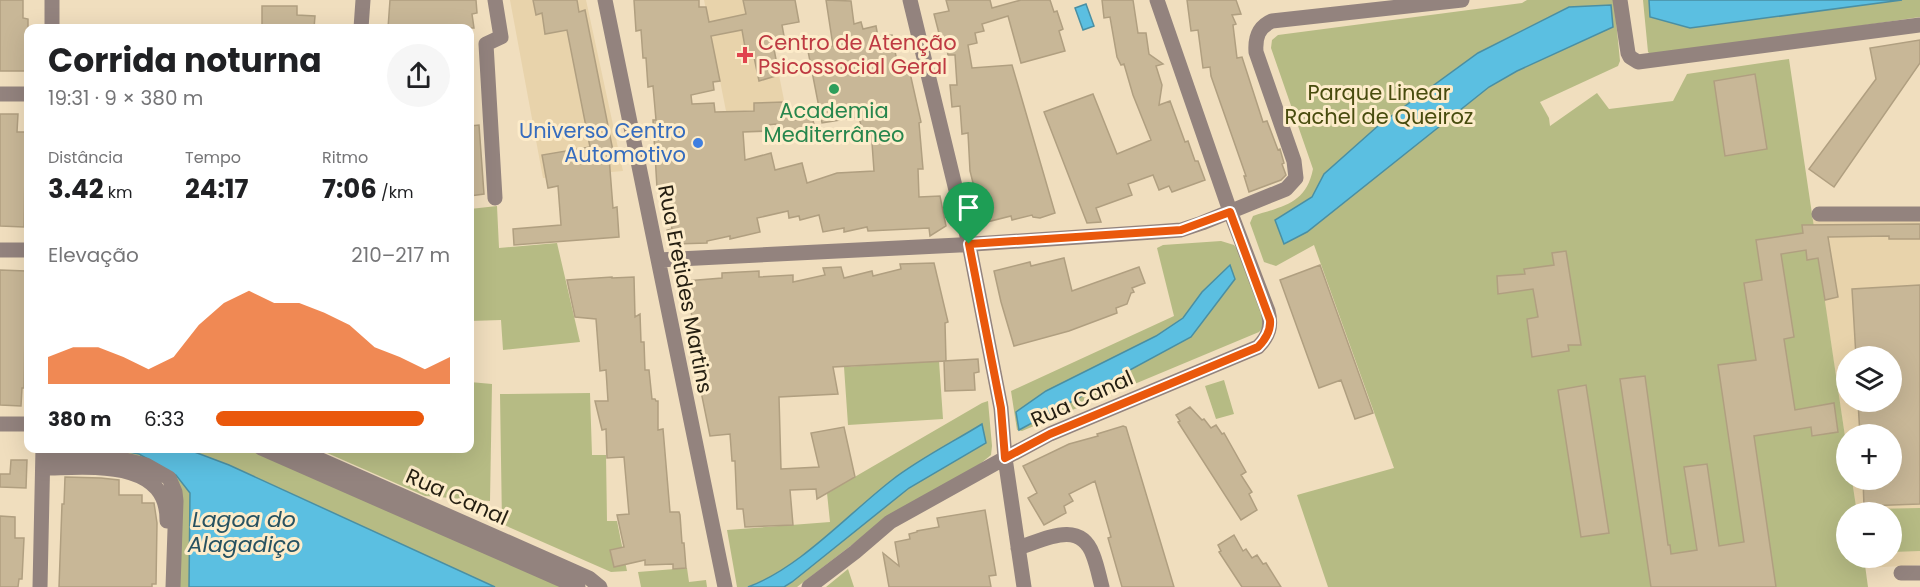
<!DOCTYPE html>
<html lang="pt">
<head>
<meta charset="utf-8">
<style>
	body { margin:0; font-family:Poppins,sans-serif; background:#f6f6f6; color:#202124; height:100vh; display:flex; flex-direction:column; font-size:22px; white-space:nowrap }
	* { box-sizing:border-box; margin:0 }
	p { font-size:20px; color:#757577 }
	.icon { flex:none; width:33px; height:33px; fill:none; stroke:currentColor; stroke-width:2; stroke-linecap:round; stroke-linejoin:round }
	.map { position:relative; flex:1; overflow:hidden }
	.panel { position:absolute; left:24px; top:24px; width:450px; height:429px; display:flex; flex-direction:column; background:#fff; border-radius:12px; box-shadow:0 6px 24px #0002 }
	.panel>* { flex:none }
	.fabs { position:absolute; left:1836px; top:346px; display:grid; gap:12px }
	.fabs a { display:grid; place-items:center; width:66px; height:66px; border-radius:50%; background:#fff; box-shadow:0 6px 24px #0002; font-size:30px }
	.pin { position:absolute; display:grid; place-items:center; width:51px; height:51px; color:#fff; margin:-62px -26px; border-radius:50% 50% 50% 0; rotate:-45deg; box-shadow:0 0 6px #0007 }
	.pin .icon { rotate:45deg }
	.round { display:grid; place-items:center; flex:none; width:63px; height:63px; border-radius:32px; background:#f6f6f6 }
	.summary { display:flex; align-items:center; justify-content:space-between; height:102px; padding:0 24px }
	h1 { font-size:33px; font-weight:700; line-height:45px }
	.figures { display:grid; grid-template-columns:repeat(3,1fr); gap:9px; height:102px; padding:6px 24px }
	.figures div { display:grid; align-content:center }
	.figures b { font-size:26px; font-weight:700 }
	.figures small { font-size:16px; font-weight:400 }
	.figures p { font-size:16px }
	.chart { height:168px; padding:12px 24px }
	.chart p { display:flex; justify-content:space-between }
	.chart svg { width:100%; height:108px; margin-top:6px; fill:#ea580c; opacity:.7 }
	ul { padding:0 24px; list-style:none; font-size:20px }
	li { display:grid; grid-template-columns:96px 72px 1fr; align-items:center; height:45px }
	li i { height:15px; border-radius:8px; background:#ea580c }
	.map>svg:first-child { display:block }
	.built { fill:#e8d3ab; fill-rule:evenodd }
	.green { fill:#b6bb84 }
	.water { fill:#5bbfe1; stroke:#4a8fa3; stroke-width:1.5 }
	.building { fill:#c8b797; stroke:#b09f80; stroke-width:1.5 }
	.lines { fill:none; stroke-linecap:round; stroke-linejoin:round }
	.minor { stroke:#93837e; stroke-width:15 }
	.route-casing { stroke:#fff; stroke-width:12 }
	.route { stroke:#ea580c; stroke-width:8 }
	.health-dot { fill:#e0444e; stroke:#fdecca; stroke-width:2 }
	.leisure-dot { fill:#2e9e5b; stroke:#fdecca; stroke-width:2 }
	.shop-dot { fill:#3f7fe0; stroke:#fdecca; stroke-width:2 }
	.labels { text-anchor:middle; stroke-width:6; stroke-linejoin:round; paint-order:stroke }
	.health-label { font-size:21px; fill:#be3a42; stroke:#fdecca; text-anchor:start }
	.park-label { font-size:21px; fill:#484c0e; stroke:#fdecca }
	.leisure-label { font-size:21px; fill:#27864d; stroke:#fdecca }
	.shop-label { font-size:21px; fill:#366cbe; stroke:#fdecca; text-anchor:end }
	.street-label { font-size:21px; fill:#241e11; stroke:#fdecca }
	.water-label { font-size:22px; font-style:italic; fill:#275261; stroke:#fdecca }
</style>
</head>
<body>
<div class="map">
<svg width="1920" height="587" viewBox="0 0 1920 587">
	<rect width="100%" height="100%" fill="#f0debe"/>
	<path class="built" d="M510,0H586L623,171L543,178Z
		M704,0H764L786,110L726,111Z
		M1812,219H1920V565L1865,568L1864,558H1892V513H1857L1852,480H1892V435H1846V443ZM1846,357H1892V402H1846Z"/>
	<path class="green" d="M1527,0H1614L1620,61L1618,66L1540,102L1549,118L1550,126L1597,93L1609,109L1673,101L1687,74L1789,59L1846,443V480H1852L1857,513H1846V558H1864L1868,587H1328L1297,495L1394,468L1314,245L1276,266L1264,262L1250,223L1253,216C1283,206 1306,204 1313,169L1271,48L1272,40L1278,35L1522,3Z
		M1643,0H1920V17L1656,56L1651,55L1648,52Z
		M497,206L499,248L557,243L580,342L503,350L501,320L470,321V209Z
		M1221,241L1234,245L1242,255L1262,311L1263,327L1259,332L1022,431L1017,430L1011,391L1174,316L1157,248L1163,245Z
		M939,361L943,419L848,425L844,367Z
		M1224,380L1234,414L1216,419L1205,386Z
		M470,382L492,384L490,501L425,496L318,449L470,448Z
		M590,393L592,455H606L607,521H617L627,571L611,572L502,524L500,394Z
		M988,401L992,446L991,455L980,464L870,531L797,587H737L727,530L830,522L827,493L982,403Z
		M57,448L261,449L578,587H173L169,478L56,457Z
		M1920,508V551L1892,552V513H1871V509Z
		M687,568L689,582L706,580L707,587H641L638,572Z
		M848,569L854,587H826Z"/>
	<path class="water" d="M1649,0H1902L1690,28L1650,17Z
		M1086,4L1094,26L1083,30L1075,8Z
		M1611,5L1613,27L1517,71L1489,87L1307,232L1284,244L1275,220L1312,197L1324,174L1379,125L1478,53L1569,7Z
		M1230,265L1235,279L1191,337L1019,430L1016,412L1046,391L1156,336L1183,318L1202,292Z
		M982,424L986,443L909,488L792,582L784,587H748C800,568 848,514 892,480C919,459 953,442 982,424Z
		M113,449L184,448L229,465L495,587H189L190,493L176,475L139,454Z"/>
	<path class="building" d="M0,0H23V18L28,19V71H0Z
		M390,0H476L477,13L472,14L474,28H388Z
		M533,0H577L579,12L585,10L614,156L609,157L613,208L617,207L619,237L514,245L513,229L561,225L558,186L548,188L542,155L590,147L567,30L545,34L542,13L536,15Z
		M634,0H699V7H706L709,22L746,14L743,0H795L799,22L782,25L786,47L774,49L779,75L759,81L753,52L746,53L742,30L711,36L720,81L713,82L714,90L691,95L692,104L714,103L715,112L754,111V103L784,102L786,110H791L794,120L812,116L815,129L777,130L776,124L767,125V131L743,132L745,160L771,153L775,170L802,163L807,183L837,173L874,171L871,129L862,130L859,117L822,123L808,51L833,46L826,0L851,1L854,24L861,22L863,29L876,26L878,37L892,35L898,67L908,64L921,122L919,123L923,169H918L919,197L940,196L946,226L930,236L929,228L868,231L867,227L844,232V228L823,232L819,215L800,220L799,216L789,218L788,211L757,218L760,232L730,239V236L707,241V243L675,244L669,240L667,230L672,229L664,187L657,188L653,120H656L653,86L648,87L646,58H643L641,30L636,31Z
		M946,0H990L992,8L1021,0H1050L1054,12L1057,11L1063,29L1059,31L1065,51L1021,63L1008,16L982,24L984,31L975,33L977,43L968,45L972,68L1012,65L1055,213L1040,218L1033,217L1032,215L1012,220L1011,216L983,223L970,171L968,133L962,134L960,106L952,107L950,85H957L955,55H948L945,40L941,41L934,14L949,11Z
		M1102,0H1133L1138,33H1146L1149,54L1163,64L1156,66L1162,85L1159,105L1170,101L1185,142L1188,141L1195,161H1198L1205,180L1172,192L1169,186L1159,190L1153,175L1128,184L1132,195L1096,208L1101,222L1087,223L1044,112L1093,94L1117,154L1151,140L1133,95L1124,64L1121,65L1117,57L1110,17L1104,18Z
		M1187,0H1236L1241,14L1232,15L1236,24L1233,25L1237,58L1242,57L1263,122L1267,121L1278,150L1280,149L1284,163L1282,164L1286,175L1281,180L1249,192L1244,176H1246L1211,76L1210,67L1203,68L1198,30L1191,31Z
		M262,6H297V15L315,16L314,28H262Z
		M1920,40V63L1834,187L1809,169L1876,79L1870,48Z
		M1755,74L1767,149L1725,156L1714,81Z
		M0,114H18L17,132H28L27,172H25L24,227L0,226Z
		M479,125L484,194L470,196V126Z
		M1920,224V239H1889V236L1828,237L1838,297L1825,300L1818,258L1807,260L1806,250L1781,254L1794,337L1784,339L1795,410L1834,403L1838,432L1812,436L1811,427L1754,436L1776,587H1651L1620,379L1645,376L1668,545H1670L1671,554L1697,550L1684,467L1707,464L1719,546L1744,542L1718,365L1756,360L1744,283L1762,280L1756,240L1803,233L1802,225Z
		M1566,251L1581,345H1568L1569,351L1532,357L1527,319L1538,317L1533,289L1498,294L1497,276L1525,274L1524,269L1554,265L1552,253Z
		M1064,258L1072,291L1139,267L1145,283L1132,288L1134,292L1131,293L1127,304L1116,308L1117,313L1069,331L1014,346L1001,302L994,271L1030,262L1031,266Z
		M934,263L948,322L945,323L946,361L833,367L838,394L779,397L781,469L819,467L811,433L844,427L855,477L817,499L816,489L790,490L793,525L745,527L743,509H737L735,461H732L730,434L710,436L691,342H693L691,306H688L686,281L722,278V273L759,271V277L793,275V282L825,275L823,268L841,267L844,278L872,271L873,276L901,269L900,264Z
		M1320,265L1373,413L1355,419L1341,380L1319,388L1280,280Z
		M0,270L26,271L24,388H22L21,406L0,405Z
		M612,277V278L634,277L635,317L640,314L641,342H644L645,370H649L652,399H655L656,401H658V430L663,429L670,512H679L680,515L682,543H684L686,568L673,569V564L645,565V560L614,567L610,550L624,547L617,515L629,514L624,457L607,458L606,429L602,430L595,401H608L606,370L600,371L596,319L575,317L567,280Z
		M1920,285V504L1864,506L1863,480H1892V435H1860L1858,402H1892V357H1856L1852,289Z
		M978,359L979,372L974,373L975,390L945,391L944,361Z
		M1586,385L1609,533L1581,537L1558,390Z
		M1190,407L1202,420L1204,419L1211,428L1216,425L1222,434L1224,433L1246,472L1241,475L1252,492L1249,494L1257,510L1241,520L1178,422L1180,421L1176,415Z
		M1123,426L1126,427L1174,587H1122L1108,538L1111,537L1095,481L1069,494L1073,501L1064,506L1066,513L1044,525L1028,498L1037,493L1023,466L1069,444L1098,436L1097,434Z
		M11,460H27L26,488L0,487V474H10Z
		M65,477L101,478L119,480V495H142V503H154L157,523L156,584H152V587H59L62,504H64Z
		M985,510L996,575L989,576L991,587H889L883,553L899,566L895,542L910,539L909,534L917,532V531L939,527L937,518Z
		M0,516L15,517V538H24L22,579H19L18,587H0Z
		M1234,535L1243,551L1246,549L1252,558L1257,555L1263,564L1266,563L1281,587H1242L1219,552L1221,551L1218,545Z"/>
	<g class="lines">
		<path class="minor" d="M495,0L501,37L486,44L495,198
			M605,0L725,587
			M910,0L969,244L1001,408L1005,458L1024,587
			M1620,0L1628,53L1630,57L1638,62L1920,25
			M52,28V0
			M361,28L363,0
			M0,94H28
			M1819,214H1920
			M0,250H28
			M658,260L959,245L1154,232L1181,230L1202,223L1286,189L1296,178L1294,161L1256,52C1255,38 1258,27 1272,21L1462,0
			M0,424H28
			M57,448L56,457L121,459L146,465L169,478L175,492L176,501L173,587
			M261,448L578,587
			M294,448L589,578L600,587
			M43,468C86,468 168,457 167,521
			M1018,548C1044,540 1080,519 1093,555C1097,565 1099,576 1102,587
			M1901,573H1920
			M40,587L43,448
			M809,587L855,552L890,522L1005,458L1050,434L1258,347C1269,336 1272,326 1268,311L1230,211L1157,0"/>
	</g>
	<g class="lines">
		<defs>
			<path id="route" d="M1230,212L1270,320C1271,331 1266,339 1258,347L1050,434L1005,458L1001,408L969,244L1181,230Z"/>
		</defs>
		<use href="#route" class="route-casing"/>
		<use href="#route" class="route"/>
	</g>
	<path class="health-dot" d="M742 46h6v6h6v6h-6v6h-6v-6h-6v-6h6z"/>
	<circle class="leisure-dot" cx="834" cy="89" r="6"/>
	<circle class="shop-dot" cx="698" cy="143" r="6"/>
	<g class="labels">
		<g class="health-label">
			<text x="758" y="50">Centro de Atenção<tspan x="758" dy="24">Psicossocial Geral</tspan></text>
		</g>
		<g class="park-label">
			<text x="1379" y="100">Parque Linear<tspan x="1379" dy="24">Rachel de Queiroz</tspan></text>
		</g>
		<g class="leisure-label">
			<text x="834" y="118">Academia<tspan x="834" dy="24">Mediterrâneo</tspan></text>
		</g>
		<g class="shop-label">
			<text x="686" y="138">Universo Centro<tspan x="686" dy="24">Automotivo</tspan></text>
		</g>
		<g class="street-label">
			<text transform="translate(685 289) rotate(79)" y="7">Rua Eretides Martins</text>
			<text transform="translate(1082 399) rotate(-24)" y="7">Rua Canal</text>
			<text transform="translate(457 497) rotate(24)" y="7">Rua Canal</text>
		</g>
		<g class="water-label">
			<text x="244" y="527">Lagoa do<tspan x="244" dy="25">Alagadiço</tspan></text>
		</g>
	</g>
</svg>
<div class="fabs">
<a><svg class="icon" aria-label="layers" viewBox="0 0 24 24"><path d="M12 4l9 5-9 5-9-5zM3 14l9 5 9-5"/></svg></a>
<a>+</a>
<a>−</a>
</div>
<div class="pin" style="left:969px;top:244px;background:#1e9e55"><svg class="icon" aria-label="arrive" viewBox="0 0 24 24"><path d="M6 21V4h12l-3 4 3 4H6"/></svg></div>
<section class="panel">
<div class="summary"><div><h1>Corrida noturna</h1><p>19:31 · 9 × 380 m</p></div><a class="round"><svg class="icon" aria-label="share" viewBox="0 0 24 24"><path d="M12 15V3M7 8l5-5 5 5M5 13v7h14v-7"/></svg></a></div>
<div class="figures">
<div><p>Distância</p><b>3.42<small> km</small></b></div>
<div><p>Tempo</p><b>24:17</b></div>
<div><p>Ritmo</p><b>7:06<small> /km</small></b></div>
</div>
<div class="chart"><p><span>Elevação</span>210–217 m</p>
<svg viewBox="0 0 160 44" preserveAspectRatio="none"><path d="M0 44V33L10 29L20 29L30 33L40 38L50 33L60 20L70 11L80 6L90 11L100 11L110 15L120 20L130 29L140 33L150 38L160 33V44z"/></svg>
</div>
<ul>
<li><b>380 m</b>6:33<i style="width:89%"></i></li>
</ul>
</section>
</div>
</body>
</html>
